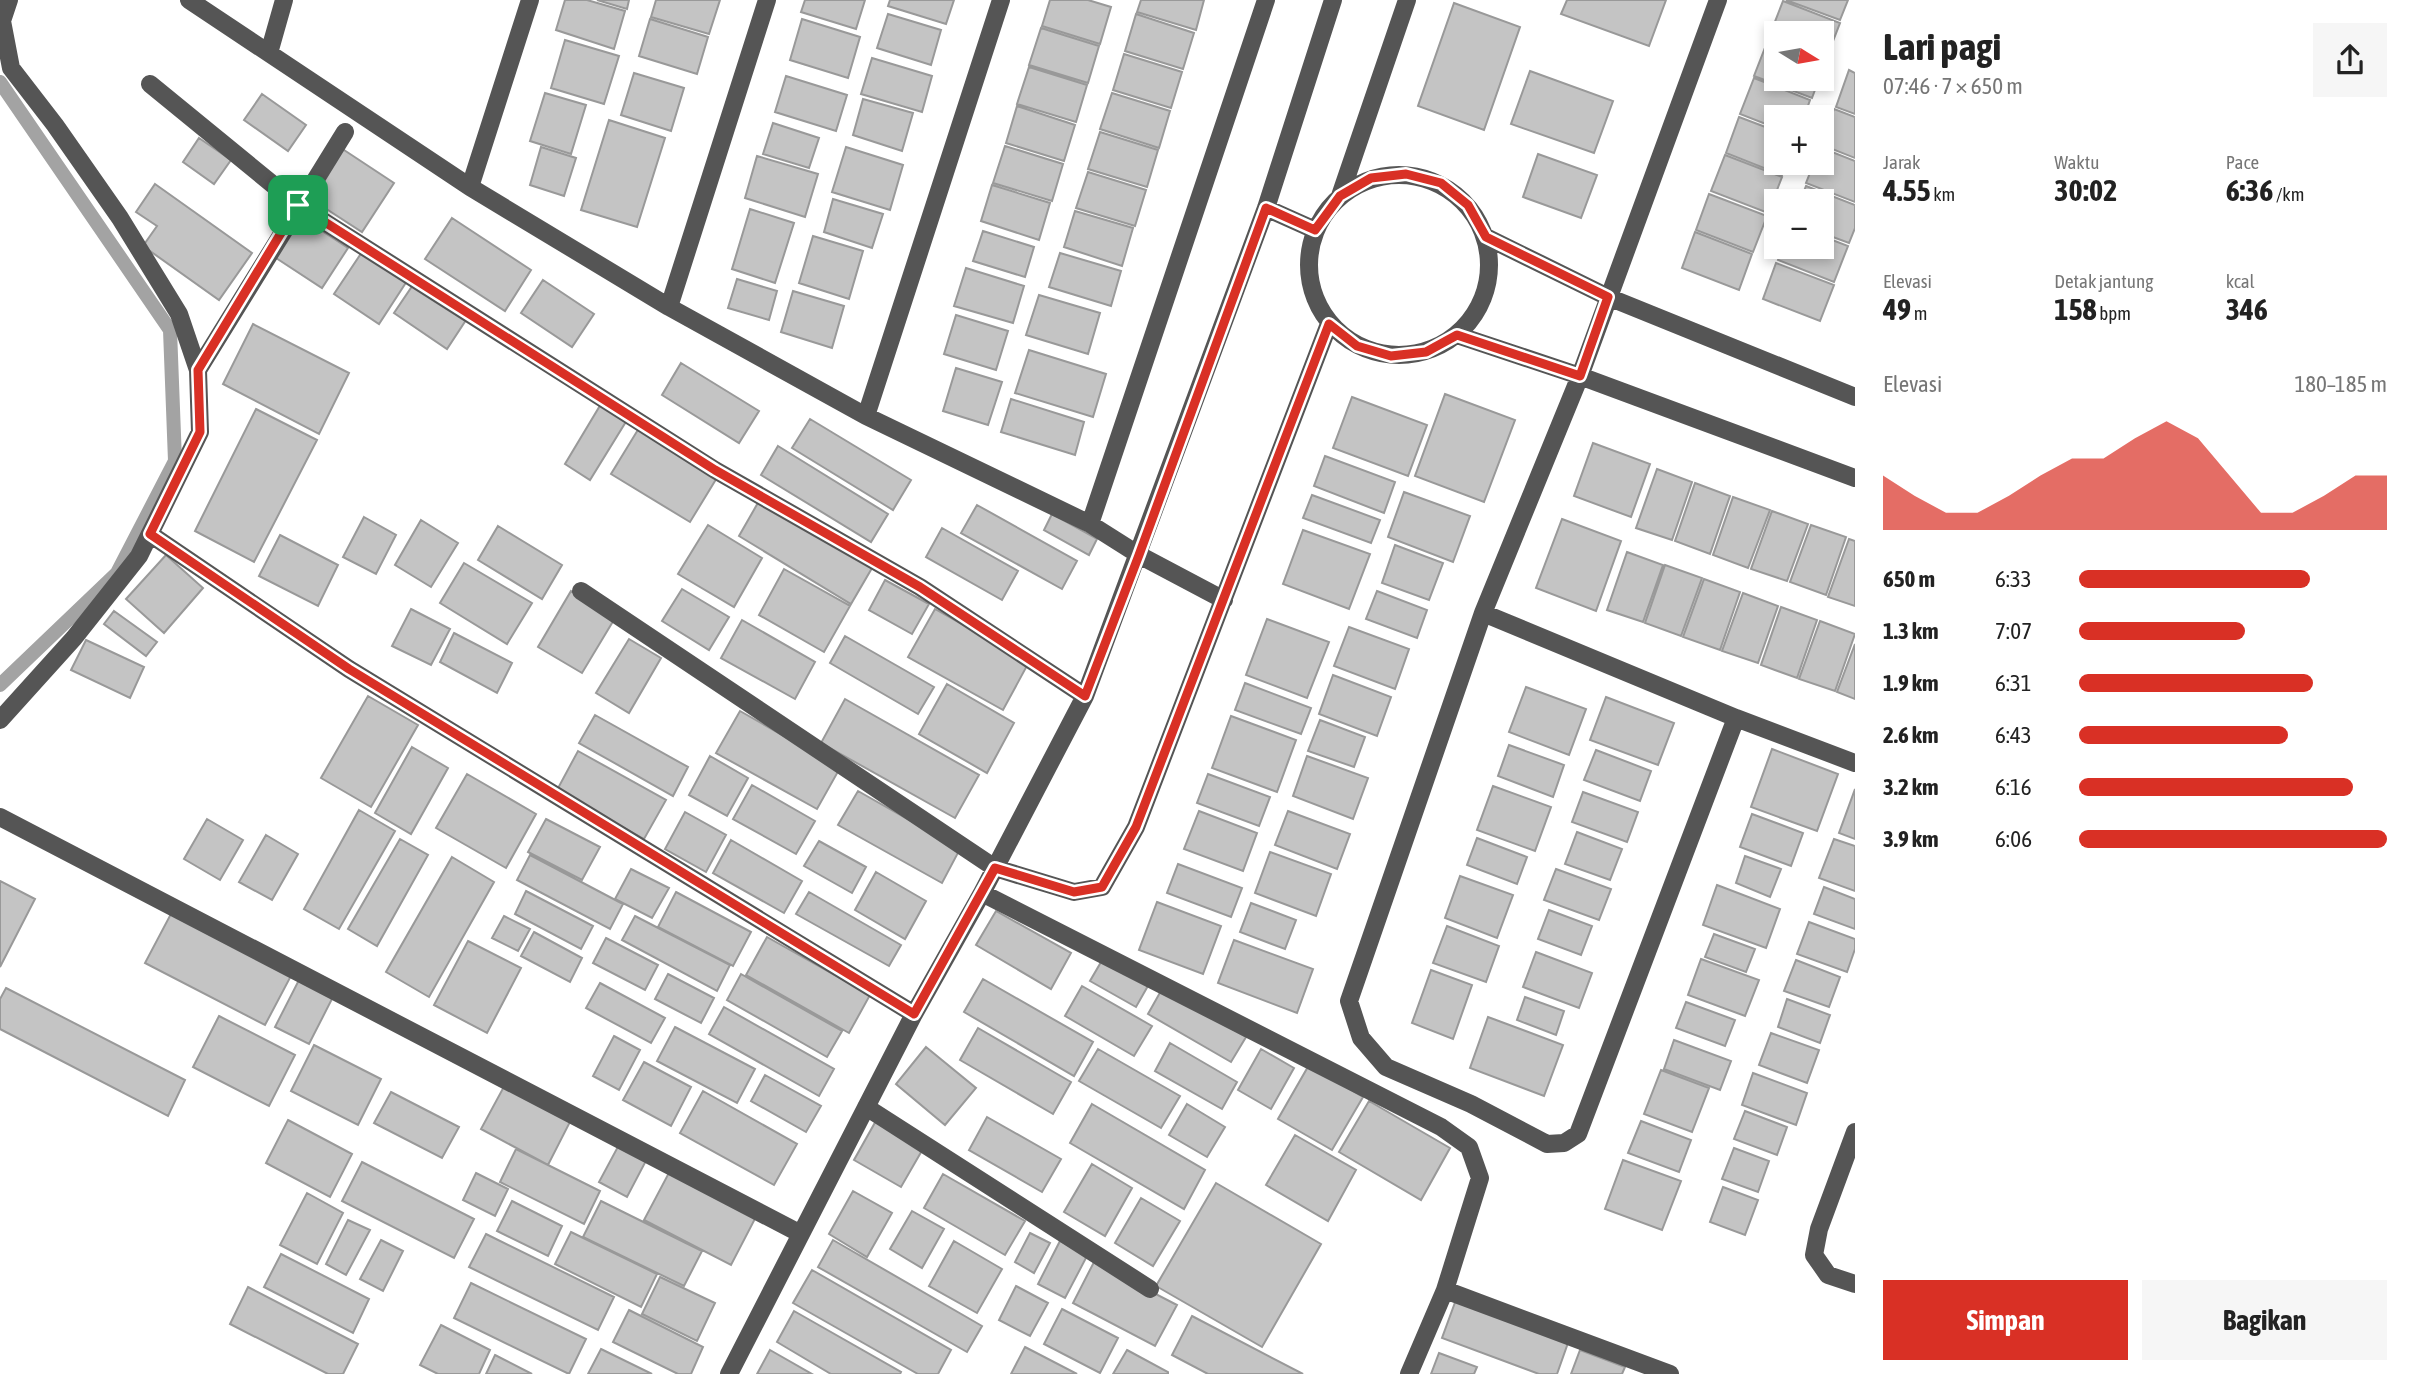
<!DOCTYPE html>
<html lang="id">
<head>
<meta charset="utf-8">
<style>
	body { margin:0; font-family:"Asap Condensed",sans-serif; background:#f6f6f6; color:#222; height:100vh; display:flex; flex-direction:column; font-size:26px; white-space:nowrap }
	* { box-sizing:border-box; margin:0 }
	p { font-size:23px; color:#767676 }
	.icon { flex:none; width:38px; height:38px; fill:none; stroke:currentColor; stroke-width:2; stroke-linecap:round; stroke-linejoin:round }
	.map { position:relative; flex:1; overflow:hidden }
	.side { display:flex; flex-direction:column; background:#fff; width:560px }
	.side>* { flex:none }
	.needle { width:46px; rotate:101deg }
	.buttons { position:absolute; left:1764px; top:21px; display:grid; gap:14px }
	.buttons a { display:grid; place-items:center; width:70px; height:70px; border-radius:0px; background:#fff; box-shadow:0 4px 10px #0003; font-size:35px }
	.pin { position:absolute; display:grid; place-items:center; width:60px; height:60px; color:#fff; margin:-30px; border-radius:14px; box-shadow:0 4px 10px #0006 }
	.round { display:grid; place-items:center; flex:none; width:74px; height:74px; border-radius:0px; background:#f6f6f6 }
	.headline { display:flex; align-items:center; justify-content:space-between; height:119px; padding:0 28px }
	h1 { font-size:38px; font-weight:700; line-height:52px }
	.metrics { display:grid; grid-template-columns:repeat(3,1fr); gap:10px; height:119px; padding:7px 28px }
	.metrics div { display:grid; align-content:center }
	.metrics b { font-size:30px; font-weight:700 }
	.metrics small { font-size:19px; font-weight:400 }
	.metrics p { font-size:19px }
	.chart { height:196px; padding:14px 28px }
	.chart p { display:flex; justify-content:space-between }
	.chart svg { width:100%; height:126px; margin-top:7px; fill:#d93025; opacity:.7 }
	.primary-button { display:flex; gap:14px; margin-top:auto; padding:14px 28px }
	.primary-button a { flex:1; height:80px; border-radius:0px; background:#d93025; color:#fff; font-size:28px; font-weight:700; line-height:80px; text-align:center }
	.primary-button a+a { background:#f6f6f6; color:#222 }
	ul { padding:0 28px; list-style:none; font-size:23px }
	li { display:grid; grid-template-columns:112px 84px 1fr; align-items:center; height:52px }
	li i { height:18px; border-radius:9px; background:#d93025 }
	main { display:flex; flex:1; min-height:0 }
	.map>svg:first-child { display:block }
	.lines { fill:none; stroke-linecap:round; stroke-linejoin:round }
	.stream { stroke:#a3a3a3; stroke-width:14 }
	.building { fill:#c4c4c4; stroke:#999; stroke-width:2 }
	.minor { stroke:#555; stroke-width:18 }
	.route-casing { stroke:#fff; stroke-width:14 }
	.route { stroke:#d93025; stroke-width:9 }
</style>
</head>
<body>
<main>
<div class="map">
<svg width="1855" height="1374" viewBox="0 0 1855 1374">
	<rect width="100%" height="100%" fill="#fff"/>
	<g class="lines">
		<path class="stream" d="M0,82L170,330L175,461L117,573L0,685"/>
	</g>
	<path class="building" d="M565,0H587L625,11L614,49L556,30Z
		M597,0H629L627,9Z
		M656,0H720L709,34L651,17Z
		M805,0H865L856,29L801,12Z
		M890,0H954L946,24L888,6Z
		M1050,0H1088L1111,7L1100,44L1042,26Z
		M1141,0H1204L1196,30L1137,12Z
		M1567,0H1666L1649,46L1561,14Z
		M1786,0H1848L1840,20Z
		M1783,1L1840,23L1826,59L1822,57V33H1776V40L1769,37Z
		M1454,3L1520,27L1484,130L1418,106Z
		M888,14L941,30L931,65L877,48Z
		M1136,14L1194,33L1183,69L1125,51Z
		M650,19L708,37L697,74L639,56Z
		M802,19L860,37L848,78L790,60Z
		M1041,28L1099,46L1088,83L1029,65Z
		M565,40L619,56L604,104L551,88Z
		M1768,40L1776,43V79H1819L1812,98L1754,76Z
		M1124,54L1182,72L1171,108L1113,90Z
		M872,58L932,76L922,112L861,94Z
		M1029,67L1087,85L1076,122L1017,104Z
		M1849,70L1855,73V114L1836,107Z
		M1530,71L1613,101L1594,153L1511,124Z
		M634,73L684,88L671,131L621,115Z
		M786,76L847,95L836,131L775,112Z
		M1754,78L1810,100L1804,117H1776V128L1740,114Z
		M545,93L586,105L571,154L530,141Z
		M1112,93L1170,111L1159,148L1100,129Z
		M262,94L306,125L288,151L244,120Z
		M863,99L913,113L902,151L853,135Z
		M1017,106L1075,125L1064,161L1006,143Z
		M1834,109L1855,117V158L1822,145Z
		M1739,117L1776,131V163H1787L1782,175L1726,153Z
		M609,120L665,138L637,227L581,210Z
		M773,123L819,138L809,168L763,154Z
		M1100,132L1158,150L1147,187L1088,169Z
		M199,138L231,160L214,184L183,162Z
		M1005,146L1063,164L1052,201L993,183Z
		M541,147L576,158L564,196L530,185Z
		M846,147L903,165L890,210L832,192Z
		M341,148L394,183L362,232L308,197Z
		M1822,148L1855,161V202L1806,183L1814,163H1822Z
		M1538,154L1597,175L1581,218L1523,197Z
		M1725,155L1782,177L1768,213L1711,191Z
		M757,156L818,174L805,217L745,198Z
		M1088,172L1146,190L1135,226L1076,208Z
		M155,184L252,253L219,300L143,246L157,226L136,212Z
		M992,185L1050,203L1039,240L981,221Z
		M1806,186L1855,205V228L1849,243L1822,233V201H1800Z
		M1709,194L1767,216L1753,252L1696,230Z
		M833,199L883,214L872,248L824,232Z
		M750,209L794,223L775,283L732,269Z
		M1075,211L1133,228L1122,266L1064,247Z
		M299,216L348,248L322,288L273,256Z
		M452,218L531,270L505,311L425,259Z
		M983,231L1034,247L1025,277L973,261Z
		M1695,232L1752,254L1739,290L1682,268Z
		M813,236L863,251L849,299L799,283Z
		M1822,236L1848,246L1834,282L1778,260L1783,247H1822Z
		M362,252L407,281L379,324L334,294Z
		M1060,253L1121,271L1111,306L1049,287Z
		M1776,263L1834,285L1820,321L1763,299Z
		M966,268L1024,286L1013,323L954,306Z
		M737,279L777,291L769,320L728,308Z
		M543,280L594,314L572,347L521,313Z
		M415,282L468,317L447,349L394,313Z
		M793,291L844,306L832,348L781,332Z
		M1039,295L1100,313L1088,354L1026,335Z
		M956,315L1008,331L996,370L944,354Z
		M253,324L349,373L319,434L223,384Z
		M1029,350L1106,374L1093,417L1015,393Z
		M681,363L759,411L739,443L662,395Z
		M956,368L1002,382L988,425L943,411Z
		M1445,394L1515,420L1484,502L1415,476Z
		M1352,397L1427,425L1408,476L1333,448Z
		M1011,399L1084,422L1075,455L1001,432Z
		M601,404L627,420L590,480L565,464Z
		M256,409L317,440L254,562L195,531Z
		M810,419L911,480L893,510L792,448Z
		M639,428L718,476L690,522L611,474Z
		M1593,443L1650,464L1631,517L1574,496Z
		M778,446L888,514L871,542L761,475Z
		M1325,456L1395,482L1384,513L1314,486Z
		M1657,469L1692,482L1672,540L1636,528Z
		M1695,483L1730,496L1710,554L1675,541Z
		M1404,492L1470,516L1453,562L1388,537Z
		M1312,495L1380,520L1371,543L1303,518Z
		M1733,497L1770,510L1748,568L1713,555Z
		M759,501L872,568L851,604L739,536Z
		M977,505L1077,561L1062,589L961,533Z
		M1772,511L1808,524L1787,581L1751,569Z
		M1052,514L1097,539L1089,555L1044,530Z
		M364,517L396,535L376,574L343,557Z
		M1562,519L1621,541L1596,611L1536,588Z
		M421,520L458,543L431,587L395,565Z
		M708,525L762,558L734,607L678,574Z
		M1811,525L1846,537L1826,595L1790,582Z
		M498,526L562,565L542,599L478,560Z
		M942,528L1018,571L1002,600L926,557Z
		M1303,530L1370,554L1349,609L1283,584Z
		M280,535L338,565L318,606L259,576Z
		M1849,539L1855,541V606L1828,597Z
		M1395,545L1443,563L1429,600L1382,583Z
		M1627,552L1663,565L1643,622L1607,610Z
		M166,555L203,588L164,633L126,599Z
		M464,563L532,603L507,644L440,603Z
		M1665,565L1702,578L1681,636L1645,623Z
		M784,569L850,606L824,652L759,615Z
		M1704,579L1740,592L1720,650L1683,637Z
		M885,580L929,604L912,634L869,610Z
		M682,589L729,617L709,650L662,621Z
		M571,591L615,618L582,673L538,647Z
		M1377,591L1427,610L1417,638L1366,619Z
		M1743,593L1778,606L1758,663L1722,651Z
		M1781,607L1817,620L1797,678L1761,665Z
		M411,609L450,629L431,665L392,646Z
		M935,609L1029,662L1003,710L908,657Z
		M114,611L157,642L146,656L104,624Z
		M1267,619L1329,642L1307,698L1246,675Z
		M742,620L815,662L795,699L721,658Z
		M1820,621L1855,634L1835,691L1799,679Z
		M1349,627L1409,649L1395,689L1334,666Z
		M454,633L512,663L497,693L440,662Z
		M845,636L934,687L918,714L830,663Z
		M629,639L661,658L629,713L596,693Z
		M86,640L144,667L130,698L71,670Z
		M1855,644V699L1837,692Z
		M1333,675L1391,697L1377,736L1319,714Z
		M1245,683L1311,708L1301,734L1235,710Z
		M947,684L1014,723L987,773L919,734Z
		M1526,687L1586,709L1569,755L1509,732Z
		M368,696L418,725L371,807L321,778Z
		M1606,697L1674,723L1658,765L1590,740Z
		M845,699L979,775L955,818L821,743Z
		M740,711L840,768L817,809L716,753Z
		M595,715L688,767L673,796L579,743Z
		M1231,716L1296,740L1277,792L1212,768Z
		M1320,720L1365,737L1354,767L1308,751Z
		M1509,745L1564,765L1553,797L1498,776Z
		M412,747L448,768L411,834L375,813Z
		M1772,749L1838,774L1817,831L1751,807Z
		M1596,750L1651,771L1640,801L1584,780Z
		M578,751L666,800L644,839L557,790Z
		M710,756L748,778L727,816L689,795Z
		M1307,756L1368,778L1353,819L1293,796Z
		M467,774L536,814L506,868L436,828Z
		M1208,774L1270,797L1259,826L1197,803Z
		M752,785L815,821L796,854L733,819Z
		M1493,786L1551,807L1535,851L1477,830Z
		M1855,789V839L1839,833Z
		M858,791L960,849L942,883L838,825Z
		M1583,792L1638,812L1627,842L1572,822Z
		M359,810L395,831L339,929L304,909Z
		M1199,811L1257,833L1243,871L1184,849Z
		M1288,811L1350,834L1337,869L1275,845Z
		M685,812L726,835L706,872L665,849Z
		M1752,814L1803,833L1791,866L1740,847Z
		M207,819L243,840L220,880L184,859Z
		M546,819L600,847L582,880L528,852Z
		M1577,832L1622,849L1610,880L1565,864Z
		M266,835L298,854L272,900L239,882Z
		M1477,838L1527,857L1517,884L1467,865Z
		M400,839L428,855L377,946L348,929Z
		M1834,839L1855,846V891L1819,878Z
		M731,840L802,881L784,913L713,873Z
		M819,841L866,867L852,893L804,866Z
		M1270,852L1331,874L1316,916L1255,893Z
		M530,855L623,904L610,929L517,880Z
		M1745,856L1781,869L1770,897L1736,883Z
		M452,857L494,882L429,997L386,972Z
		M1178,864L1242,888L1231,917L1167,893Z
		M631,869L669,888L652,918L615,899Z
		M1556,869L1611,889L1599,920L1544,900Z
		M876,872L926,901L905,939L855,910Z
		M1460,876L1513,895L1497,938L1445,918Z
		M0,881L35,899L0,967Z
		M1717,885L1780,909L1766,948L1703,925Z
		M1824,887L1855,899V929L1814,914Z
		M526,891L593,926L581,949L515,914Z
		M676,892L751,932L733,966L658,927Z
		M809,892L901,945L889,966L796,914Z
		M1157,902L1221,926L1203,974L1139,950Z
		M1251,903L1296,920L1285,949L1240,932Z
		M173,910L293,972L265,1025L145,963Z
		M1549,910L1592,926L1581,955L1538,939Z
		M996,911L1071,953L1051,989L976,945Z
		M504,916L530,929L518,951L492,938Z
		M635,916L730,965L717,991L622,940Z
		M1809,922L1855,939V949L1847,972L1797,954Z
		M1447,926L1499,946L1486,982L1433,963Z
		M534,932L582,958L570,982L521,956Z
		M1714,934L1755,949L1746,972L1705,957Z
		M767,937L870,995L849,1033L746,975Z
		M606,938L658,965L645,990L593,963Z
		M1234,940L1313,969L1297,1013L1218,983Z
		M468,941L521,968L487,1033L434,1005Z
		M1536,952L1592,973L1579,1008L1523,987Z
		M1104,957L1149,984L1136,1007L1090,981Z
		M1701,959L1759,980L1745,1016L1688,995Z
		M1796,960L1840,977L1829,1007L1784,991Z
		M1431,970L1472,985L1453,1039L1412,1023Z
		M668,974L714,998L701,1023L655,999Z
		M741,974L842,1031L827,1057L727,1000Z
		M301,976L335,993L309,1044L275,1027Z
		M983,979L1093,1042L1074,1076L964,1012Z
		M600,983L665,1018L651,1043L586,1008Z
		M1082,986L1152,1026L1134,1056L1065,1016Z
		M6,988L185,1080L168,1116L0,1029V999Z
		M1162,989L1246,1037L1231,1062L1148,1014Z
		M1525,997L1564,1011L1556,1035L1517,1020Z
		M1787,999L1830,1015L1820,1043L1778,1027Z
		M1686,1002L1735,1020L1725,1046L1676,1028Z
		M724,1007L834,1069L819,1096L709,1034Z
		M219,1016L295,1055L269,1106L193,1067Z
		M1488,1017L1563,1045L1544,1096L1470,1068Z
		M675,1027L755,1069L737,1103L657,1061Z
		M978,1028L1071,1082L1053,1114L960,1060Z
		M1771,1033L1819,1050L1807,1083L1759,1065Z
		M614,1036L640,1050L619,1090L593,1076Z
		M1674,1040L1731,1061L1720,1090L1664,1069Z
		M1170,1043L1237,1082L1222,1109L1155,1071Z
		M314,1045L381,1079L358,1125L291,1091Z
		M926,1047L976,1088L945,1125L896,1084Z
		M1098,1049L1180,1096L1161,1128L1079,1081Z
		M1261,1049L1294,1068L1271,1109L1238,1090Z
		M644,1062L691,1087L671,1126L623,1100Z
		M1309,1065L1363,1097L1332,1150L1278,1119Z
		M1661,1070L1709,1088L1692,1132L1644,1114Z
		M1753,1073L1807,1093L1796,1125L1742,1105Z
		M765,1075L821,1106L806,1132L751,1101Z
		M507,1081L573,1116L548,1165L481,1129Z
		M703,1091L797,1144L774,1185L680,1133Z
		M391,1092L459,1127L442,1158L374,1123Z
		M1369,1101L1450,1148L1421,1200L1339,1152Z
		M1092,1104L1205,1170L1184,1209L1070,1143Z
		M1187,1104L1225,1127L1207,1157L1169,1135Z
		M1745,1111L1787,1127L1777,1155L1734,1139Z
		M987,1117L1061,1159L1042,1192L969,1150Z
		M877,1119L924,1147L901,1187L854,1160Z
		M288,1120L352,1154L330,1197L266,1163Z
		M1641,1121L1691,1140L1679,1172L1628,1153Z
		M1295,1135L1356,1170L1328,1221L1266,1185Z
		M621,1141L649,1155L627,1197L599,1182Z
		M1734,1148L1769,1161L1758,1192L1722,1179Z
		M516,1149L600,1191L584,1224L500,1182Z
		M1623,1160L1681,1181L1662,1230L1605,1209Z
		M362,1162L474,1219L454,1258L342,1201Z
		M1092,1164L1132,1188L1105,1236L1064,1212Z
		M672,1167L758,1213L731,1265L644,1220Z
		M476,1173L508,1189L495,1216L463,1200Z
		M943,1174L1025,1221L1005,1255L924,1208Z
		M1216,1183L1321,1244L1262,1347L1156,1286Z
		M1723,1187L1758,1200L1745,1235L1710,1222Z
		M853,1191L892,1213L867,1257L829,1234Z
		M307,1193L343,1213L317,1264L280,1245Z
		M1141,1198L1180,1221L1153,1266L1115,1243Z
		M512,1201L562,1226L548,1256L497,1231Z
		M601,1201L702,1251L684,1286L583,1237Z
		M912,1211L944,1229L922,1268L890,1249Z
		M348,1220L370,1230L346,1275L326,1264Z
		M571,1232L657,1274L641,1307L555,1264Z
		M1030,1233L1050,1243L1034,1273L1015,1262Z
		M486,1234L614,1297L598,1330L469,1267Z
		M381,1240L403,1251L383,1291L360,1279Z
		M833,1240L982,1326L967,1352L818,1267Z
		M954,1241L1002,1269L977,1313L929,1286Z
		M1060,1241L1087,1256L1065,1298L1038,1284Z
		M281,1254L369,1299L353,1333L264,1287Z
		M1094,1262L1177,1305L1155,1346L1073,1303Z
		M812,1270L951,1350L938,1374H918L793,1303Z
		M660,1277L715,1303L697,1341L642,1314Z
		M471,1283L586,1339L569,1374L454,1318Z
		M1016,1286L1048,1303L1030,1336L999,1320Z
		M248,1287L358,1344L343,1374H328L230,1324Z
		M1457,1297L1569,1340L1557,1374H1539L1442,1338Z
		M1062,1309L1118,1338L1100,1373L1044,1344Z
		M629,1310L703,1347L691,1374H678L613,1342Z
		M794,1311L901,1372L900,1374H831L777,1342Z
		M1192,1316L1303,1374H1208L1172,1355Z
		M441,1325L490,1350L479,1374H438L420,1365Z
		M1025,1347L1077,1374H1011Z
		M601,1349L652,1374H588Z
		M770,1350L812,1374H757Z
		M1127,1350L1168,1372V1374H1113Z
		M1580,1350L1625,1367L1622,1374H1571Z
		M1439,1353L1477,1367L1474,1374H1431Z
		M495,1355L532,1374H486Z"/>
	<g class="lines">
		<path class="minor" d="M189,0L470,187L669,307L866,416L1090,524L1139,555L1224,600
			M1718,0L1580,376L1483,613L1349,1001L1361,1038L1386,1067L1471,1104L1547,1144L1564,1143L1578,1134L1736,718
			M269,53L284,0
			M150,84L298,205L715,470L920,587L1085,696
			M1309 265a90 90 0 1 1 180 0a90 90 0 1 1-180 0Z
			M470,187L530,0
			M1340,196L1407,0
			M1266,208L1315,230
			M1486,237L1608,297L1855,397
			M669,307L767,0
			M1457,335L1580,376L1855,478
			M198,370L345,132
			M866,416L1001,0
			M1090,524L1266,0
			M150,534L349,669L914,1014
			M581,591L995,868L1074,892L1102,887L1136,827L1329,324
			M1483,613L1736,718L1855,763
			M0,720L74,638L139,556L200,432L198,370L179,314L120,218L55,125L11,68L2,21L9,0
			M0,817L801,1234
			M982,893L1441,1127L1469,1147L1480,1178L1445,1290L1409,1374
			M866,1107L1150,1289
			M1855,1132L1819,1229L1814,1255L1828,1275L1855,1284
			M1445,1290L1670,1374
			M729,1374L914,1014L982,893L1085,696L1266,208L1333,0"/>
	</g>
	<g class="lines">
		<defs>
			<path id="route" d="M1406,174L1441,183L1468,205L1486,237L1608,297L1580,376L1457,335L1426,352L1391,356L1357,346L1329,324L1136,827L1102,887L1074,892L995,868L914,1014L349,669L150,534L200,432L198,370L298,205L715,470L920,587L1085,696L1139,555L1266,208L1315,230L1340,196L1371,178Z"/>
		</defs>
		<use href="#route" class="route-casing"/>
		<use href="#route" class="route"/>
	</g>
</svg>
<div class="buttons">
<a><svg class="needle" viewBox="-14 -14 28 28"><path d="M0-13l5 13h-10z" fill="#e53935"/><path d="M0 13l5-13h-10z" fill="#767676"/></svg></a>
<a>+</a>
<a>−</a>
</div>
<div class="pin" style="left:298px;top:205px;background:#1e9e55"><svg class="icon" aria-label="arrive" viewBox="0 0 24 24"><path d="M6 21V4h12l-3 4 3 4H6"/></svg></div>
</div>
<section class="side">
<div class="headline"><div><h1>Lari pagi</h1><p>07:46 · 7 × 650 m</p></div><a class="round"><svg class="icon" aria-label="share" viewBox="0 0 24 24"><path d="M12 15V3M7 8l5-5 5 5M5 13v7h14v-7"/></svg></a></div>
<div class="metrics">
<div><p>Jarak</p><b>4.55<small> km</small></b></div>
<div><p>Waktu</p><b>30:02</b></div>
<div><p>Pace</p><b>6:36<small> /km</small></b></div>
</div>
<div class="metrics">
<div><p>Elevasi</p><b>49<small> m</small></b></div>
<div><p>Detak jantung</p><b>158<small> bpm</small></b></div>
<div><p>kcal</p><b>346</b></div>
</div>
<div class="chart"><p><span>Elevasi</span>180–185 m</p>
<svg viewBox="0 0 160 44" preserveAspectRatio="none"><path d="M0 44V25L10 32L20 38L30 38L40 32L50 25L60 19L70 19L80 12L90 6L100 12L110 25L120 38L130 38L140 32L150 25L160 25V44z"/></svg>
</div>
<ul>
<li><b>650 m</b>6:33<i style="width:75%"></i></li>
<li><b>1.3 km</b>7:07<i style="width:54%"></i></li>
<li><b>1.9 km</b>6:31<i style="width:76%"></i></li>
<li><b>2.6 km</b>6:43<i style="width:68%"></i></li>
<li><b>3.2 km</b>6:16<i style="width:89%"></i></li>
<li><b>3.9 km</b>6:06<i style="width:100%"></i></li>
</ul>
<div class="primary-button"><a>Simpan</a><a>Bagikan</a></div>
</section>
</main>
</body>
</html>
